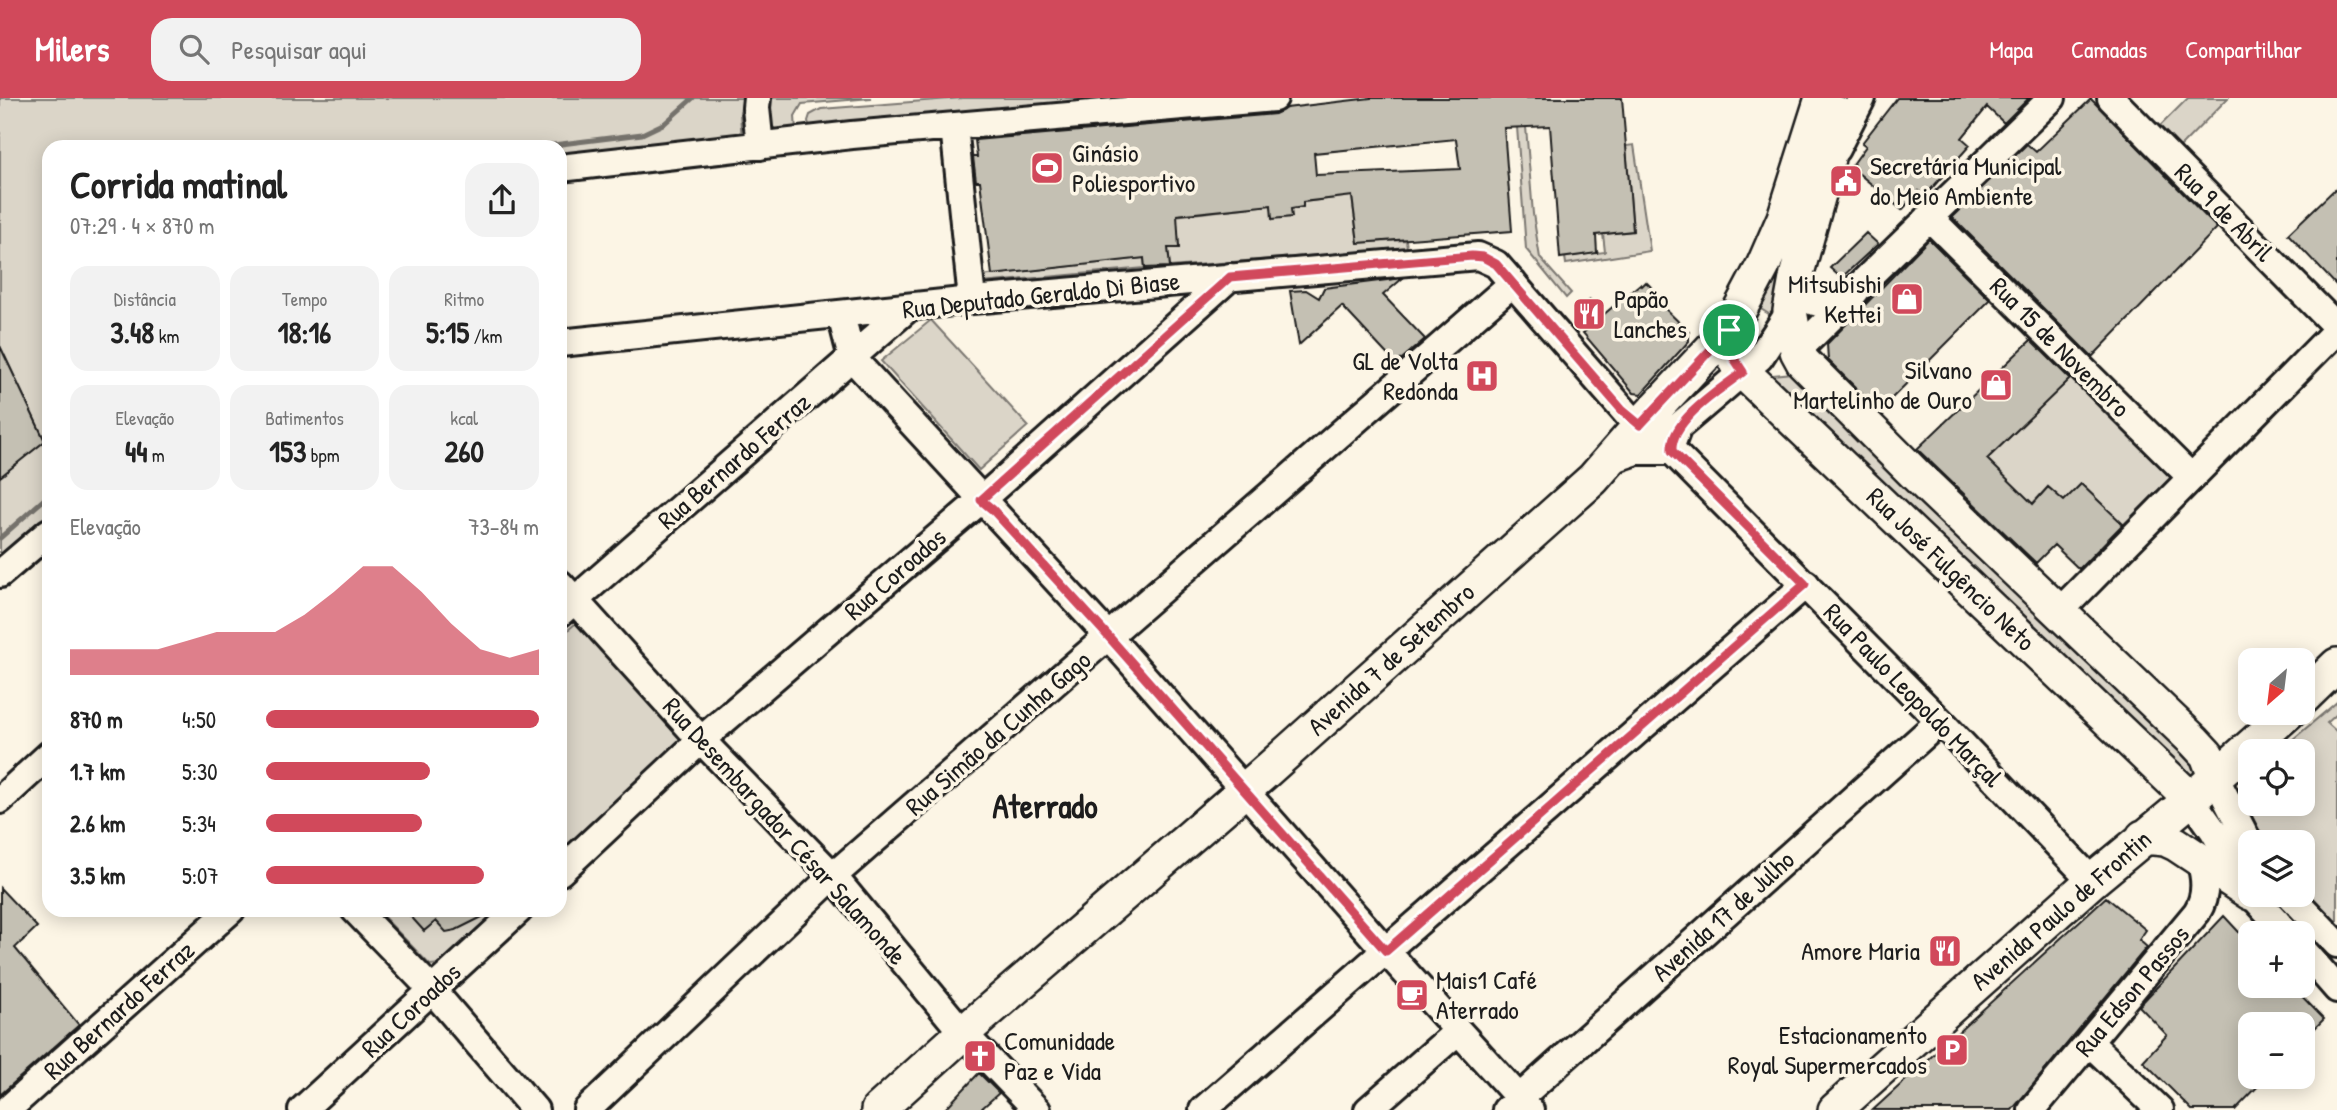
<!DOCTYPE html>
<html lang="pt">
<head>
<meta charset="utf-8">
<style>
	body { margin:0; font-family:"Patrick Hand",sans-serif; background:#f2f2f2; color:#222; height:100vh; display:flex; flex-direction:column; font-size:26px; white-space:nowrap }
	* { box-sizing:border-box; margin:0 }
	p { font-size:23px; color:#767676 }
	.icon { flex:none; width:38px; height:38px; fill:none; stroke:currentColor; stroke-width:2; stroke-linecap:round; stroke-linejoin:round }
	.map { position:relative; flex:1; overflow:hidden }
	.drawer { position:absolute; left:42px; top:42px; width:525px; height:777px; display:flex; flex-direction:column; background:#fff; border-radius:21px; box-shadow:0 4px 18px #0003 }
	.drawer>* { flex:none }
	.needle { width:46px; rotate:208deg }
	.fabs { position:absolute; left:2238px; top:550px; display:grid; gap:14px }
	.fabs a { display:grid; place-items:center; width:77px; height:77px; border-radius:14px; background:#fff; box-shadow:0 4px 18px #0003; font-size:35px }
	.pin { position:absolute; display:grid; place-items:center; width:60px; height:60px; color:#fff; margin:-30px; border:4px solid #fff; border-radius:50%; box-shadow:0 2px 7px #0007 }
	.round { display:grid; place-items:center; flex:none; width:74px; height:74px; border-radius:21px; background:#f2f2f2 }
	.overview { display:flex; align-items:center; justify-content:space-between; height:119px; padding:0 28px }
	h1 { font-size:38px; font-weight:800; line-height:52px }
	.stats { display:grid; grid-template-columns:repeat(3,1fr); gap:10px; height:119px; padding:7px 28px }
	.stats div { display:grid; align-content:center; border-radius:18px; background:#f2f2f2; text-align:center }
	.stats b { font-size:30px; font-weight:800 }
	.stats small { font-size:19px; font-weight:400 }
	.stats p { font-size:19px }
	.chart { height:196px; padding:14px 28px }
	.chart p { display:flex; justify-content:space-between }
	.chart svg { width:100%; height:126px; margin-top:7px; fill:#d1495b; opacity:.7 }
	ul { padding:0 28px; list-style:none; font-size:23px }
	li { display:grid; grid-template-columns:112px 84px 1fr; align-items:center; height:52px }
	li i { height:18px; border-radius:9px; background:#d1495b }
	header { display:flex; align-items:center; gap:42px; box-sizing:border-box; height:98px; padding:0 35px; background:#d1495b; color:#fff }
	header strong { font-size:33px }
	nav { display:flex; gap:38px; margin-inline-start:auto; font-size:24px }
	.search { width:490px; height:63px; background:#f2f2f2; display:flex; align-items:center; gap:18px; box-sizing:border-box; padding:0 24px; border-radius:21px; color:#767676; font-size:26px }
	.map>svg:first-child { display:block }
	.green { fill:#dbd5c8; stroke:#7c7872; stroke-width:2 }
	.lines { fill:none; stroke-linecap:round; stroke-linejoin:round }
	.stream { stroke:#75726c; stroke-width:5 }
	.building { fill:#c4c0b3; stroke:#1c1c1c; stroke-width:2; fill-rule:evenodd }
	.minor-casing { stroke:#1c1c1c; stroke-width:32 }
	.major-casing { stroke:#1c1c1c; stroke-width:38 }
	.minor { stroke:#fcf5e5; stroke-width:26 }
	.major { stroke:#fcf5e5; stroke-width:33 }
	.route-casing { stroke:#fff; stroke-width:14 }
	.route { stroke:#d1495b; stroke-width:9 }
	.labels { text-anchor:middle; stroke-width:7; stroke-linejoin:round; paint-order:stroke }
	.poi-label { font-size:26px; fill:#1c1c1c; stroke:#fcf5e5; text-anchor:start }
	.street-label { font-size:26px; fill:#1c1c1c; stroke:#fcf5e5 }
	.district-label { font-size:33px; font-weight:bold; fill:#1c1c1c; stroke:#fcf5e5 }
</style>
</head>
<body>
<header>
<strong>Milers</strong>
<div class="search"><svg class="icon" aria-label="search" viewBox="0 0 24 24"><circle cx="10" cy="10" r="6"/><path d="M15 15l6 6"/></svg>Pesquisar aqui</div>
<nav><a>Mapa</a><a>Camadas</a><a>Compartilhar</a></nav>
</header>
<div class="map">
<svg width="2337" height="1012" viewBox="0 0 2337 1012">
	<rect width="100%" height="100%" fill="#fcf5e5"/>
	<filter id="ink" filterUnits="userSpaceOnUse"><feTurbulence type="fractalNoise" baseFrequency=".0143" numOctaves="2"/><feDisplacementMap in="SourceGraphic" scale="14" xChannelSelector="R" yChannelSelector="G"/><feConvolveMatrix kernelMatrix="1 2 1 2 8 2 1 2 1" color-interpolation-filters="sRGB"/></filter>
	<g filter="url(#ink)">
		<path class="green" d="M0,0H743L740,15L742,43L560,61V49H49V419L0,461V379L45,343L0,248Z
			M767,0H871L802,6L795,18L796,33L779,35L768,24Z
			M963,0H1160L810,31L808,23L810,17L821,11Z
			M2188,0H2228L2180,49L2160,28Z
			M1517,29H1526L1533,116L1540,160L1571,195L1566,200L1526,151Z
			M1634,47L1650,153L1566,166L1565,159L1605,154L1603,136L1633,133L1626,48Z
			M1802,92L1777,221L1756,208Z
			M1352,98L1358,145L1406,142L1407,150L1170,169L1168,150L1179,149L1178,137L1165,119L1271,107L1273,121L1290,105L1295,110H1303V104Z
			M1144,160L1145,170L981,185V178Z
			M931,222L1028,328L979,372L881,263Z
			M1802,274L2199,671L2189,684L1762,278Z
			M2072,279L2171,380L2123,427L2081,386L2064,403L2048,389L2032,406L1987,361Z
			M588,524L690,636L560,759V539L576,525Z
			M2337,604V616L2327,625L2337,634V826L2303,792V744H2266L2241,702L2238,690L2250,677V705H2303V653H2279Z
			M377,812H501L441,866L430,867Z"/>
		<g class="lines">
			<path class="stream" d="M537,49L642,36L665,25L693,0
				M0,440L49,397"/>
		</g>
		<path class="building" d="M1371,0H1622L1633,133L1596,137L1597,155L1560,160L1550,28L1504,30L1512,133L1358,145L1352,98L1303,104V109L1291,111L1292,119L1272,121L1271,107L1177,117L1179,150H1168L1170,169L1145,170L1144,160L992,177L980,83H976L973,59H977L975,42L1275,16L1286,10ZM1456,41L1460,71L1316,77L1314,55Z
			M1897,0H2029L2004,25L1987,9L1962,40L1970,47L1925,98L1919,93L1902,112L1851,69L1866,48L1862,45Z
			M2091,1L2217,130L2092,259L1952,119L2027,46L2036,54Z
			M2337,89V188L2288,136Z
			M1866,135L1878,146L1841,180L1830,170Z
			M1929,141L1990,202L1879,313L1828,262L1827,246Z
			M1403,180L1383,197L1425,241L1396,266L1342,208L1299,247L1290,193L1306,192L1319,200L1324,190Z
			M1646,184L1656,194L1652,198L1689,234V243L1641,296L1634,295L1583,235L1588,231L1576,215L1590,202L1603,217L1640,186L1642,188Z
			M2031,242L2070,281L1987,361L2033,406L2048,389L2064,403L2081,386L2123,426L2079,471L2054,447L2036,465L1917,351Z
			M0,248L45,343L0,379Z
			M0,790L37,829L15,850L79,927L0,997Z
			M2106,799L2146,832L2139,842L2147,849L2012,1012H1873Z
			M405,812H496L456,832L446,834L436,823L424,833Z
			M2224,818L2250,846V887H2291L2324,921L2303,942V926H2250V978H2268L2235,1012H2192L2143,963L2167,937L2139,908Z
			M979,975L999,995L980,1012H944Z"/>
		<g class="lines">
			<defs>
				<path id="minor" d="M757,0L756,10L760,48
					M2111,0L2337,229
					M954,28L972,202
					M1836,51L1862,0
					M560,70L852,37L1274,0
					M1929,119L2191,379
					M1797,175C1802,213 1826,210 1852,192
					M841,217L852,260L1109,539L1386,853L1530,1012
					M560,245L972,202L1478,158L1496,166L1634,324L1650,331L1678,329
					M1797,253L1847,204L1862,185L2052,0
					M1672,345L1678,329L1760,259L1790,213
					M1611,362L1637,353H1672L1940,623L2092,783
					M0,476L49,434
					M560,486L701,642L833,778L963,935L1037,1012
					M2059,514L2337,232
					M560,515L907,211
					M2215,679L2250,747
					M2191,701L2213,732L2250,795L2287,835
					M0,702L49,657
					M560,774L701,642L981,402L1230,179
					M2289,796L2337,846
					M355,812L433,893L535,1012
					M2303,852L2337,891
					M2089,944L2160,1012
					M7,1012L231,812
					M302,1012L519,812
					M587,1012L833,778L1513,185
					M1203,1012L1806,486
					M1368,1012L1458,933
					M1506,1012L1940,623
					M2032,1012L2197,814C2207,798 2206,781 2200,763"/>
				<path id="major" d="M1836,15L1826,71L1797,175L1790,213L1797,253L1803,264L1916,377L2194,643L2207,657L2215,679
					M1729,232L1730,254L1743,274L2191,701
					M2303,600L2337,567
					M2143,739L2165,741L2176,746L2250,795
					M878,1012L963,935L1262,677L1593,381L1640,327L1729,232L1763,168L1784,120L1822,0
					M1835,1012L2092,783L2191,701L2289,614"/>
			</defs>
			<use href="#minor" class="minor-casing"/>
			<use href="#major" class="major-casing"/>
			<use href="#minor" class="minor"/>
			<use href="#major" class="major"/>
		</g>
	</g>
	<g class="lines" filter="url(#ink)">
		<defs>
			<path id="route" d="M1472,158L1483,159L1496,166L1622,312L1640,327L1729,232L1730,254L1743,274C1721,291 1670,322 1672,353L1805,486L1386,853L1109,539L993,412L981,402L1230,179Z"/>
		</defs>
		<use href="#route" class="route-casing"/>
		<use href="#route" class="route"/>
	</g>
	<defs>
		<symbol id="stadium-square" viewBox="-11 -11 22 22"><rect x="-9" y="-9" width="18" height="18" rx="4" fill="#d1495b" stroke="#fcf5e5"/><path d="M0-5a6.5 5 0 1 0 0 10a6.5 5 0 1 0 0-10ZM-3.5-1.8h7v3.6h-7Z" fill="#fff"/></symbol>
		<symbol id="civic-square" viewBox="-11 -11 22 22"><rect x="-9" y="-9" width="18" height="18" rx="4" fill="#d1495b" stroke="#fcf5e5"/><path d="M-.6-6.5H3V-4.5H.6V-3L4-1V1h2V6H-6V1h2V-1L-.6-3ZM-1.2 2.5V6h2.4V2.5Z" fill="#fff"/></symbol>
		<symbol id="shop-square" viewBox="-11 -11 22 22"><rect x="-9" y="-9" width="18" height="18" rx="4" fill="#d1495b" stroke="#fcf5e5"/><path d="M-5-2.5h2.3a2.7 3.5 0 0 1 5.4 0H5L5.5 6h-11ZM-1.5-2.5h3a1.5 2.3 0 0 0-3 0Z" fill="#fff"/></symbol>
		<symbol id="restaurant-square" viewBox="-11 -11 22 22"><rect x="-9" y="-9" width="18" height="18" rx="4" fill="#d1495b" stroke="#fcf5e5"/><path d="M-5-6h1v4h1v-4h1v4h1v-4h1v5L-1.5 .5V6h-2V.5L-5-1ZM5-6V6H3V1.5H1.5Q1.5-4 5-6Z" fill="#fff"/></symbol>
		<symbol id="hospital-square" viewBox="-11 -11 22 22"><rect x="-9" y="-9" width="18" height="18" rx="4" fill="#d1495b" stroke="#fcf5e5"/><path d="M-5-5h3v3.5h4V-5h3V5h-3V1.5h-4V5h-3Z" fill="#fff"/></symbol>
		<symbol id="cafe-square" viewBox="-11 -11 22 22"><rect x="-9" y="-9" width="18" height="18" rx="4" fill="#d1495b" stroke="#fcf5e5"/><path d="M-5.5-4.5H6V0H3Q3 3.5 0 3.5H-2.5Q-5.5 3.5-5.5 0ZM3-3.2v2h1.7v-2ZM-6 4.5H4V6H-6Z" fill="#fff"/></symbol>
		<symbol id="parking-square" viewBox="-11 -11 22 22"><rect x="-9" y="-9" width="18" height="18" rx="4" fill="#d1495b" stroke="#fcf5e5"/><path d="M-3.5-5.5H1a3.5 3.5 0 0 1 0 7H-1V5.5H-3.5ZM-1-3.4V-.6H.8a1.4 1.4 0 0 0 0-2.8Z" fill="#fff"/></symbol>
		<symbol id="church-square" viewBox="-11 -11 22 22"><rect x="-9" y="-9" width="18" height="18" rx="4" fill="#d1495b" stroke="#fcf5e5"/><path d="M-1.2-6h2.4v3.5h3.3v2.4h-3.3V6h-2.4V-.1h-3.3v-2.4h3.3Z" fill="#fff"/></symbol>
	</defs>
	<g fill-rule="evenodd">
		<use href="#stadium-square" x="1028" y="51" width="38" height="38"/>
		<use href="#civic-square" x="1827" y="64" width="38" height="38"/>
		<use href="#shop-square" x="1888" y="182" width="38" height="38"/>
		<use href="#restaurant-square" x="1570" y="197" width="38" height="38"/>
		<use href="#hospital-square" x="1463" y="259" width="38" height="38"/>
		<use href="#shop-square" x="1977" y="268" width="38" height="38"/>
		<use href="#restaurant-square" x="1926" y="834" width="38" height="38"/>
		<use href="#cafe-square" x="1393" y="878" width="38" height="38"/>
		<use href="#parking-square" x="1933" y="933" width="38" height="38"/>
		<use href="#church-square" x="961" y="939" width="38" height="38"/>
	</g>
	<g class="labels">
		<g class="poi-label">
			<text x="1072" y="64">Ginásio<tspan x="1072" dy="30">Poliesportivo</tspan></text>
			<text x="1870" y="77">Secretária Municipal<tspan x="1870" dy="30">do Meio Ambiente</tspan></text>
			<text x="1882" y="195" text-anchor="end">Mitsubishi<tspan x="1882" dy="30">Kettei</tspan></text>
			<text x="1614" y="210">Papão<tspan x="1614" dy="30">Lanches</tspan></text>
			<text x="1458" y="272" text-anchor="end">GL de Volta<tspan x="1458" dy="30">Redonda</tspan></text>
			<text x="1972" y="281" text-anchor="end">Silvano<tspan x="1972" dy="30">Martelinho de Ouro</tspan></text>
			<text x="1920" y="862" text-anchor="end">Amore Maria</text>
			<text x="1436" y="891">Mais1 Café<tspan x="1436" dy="30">Aterrado</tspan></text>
			<text x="1927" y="946" text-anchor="end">Estacionamento<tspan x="1927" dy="30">Royal Supermercados</tspan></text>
			<text x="1004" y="952">Comunidade<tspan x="1004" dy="30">Paz e Vida</tspan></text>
		</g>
		<g class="street-label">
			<text transform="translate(2224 114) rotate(45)" y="9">Rua 9 de Abril</text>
			<text transform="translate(1041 197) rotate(-6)" y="9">Rua Deputado Geraldo Di Biase</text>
			<text transform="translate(2060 249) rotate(45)" y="9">Rua 15 de Novembro</text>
			<text transform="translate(734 363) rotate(-41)" y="9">Rua Bernardo Ferraz</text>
			<text transform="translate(1951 471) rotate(44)" y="9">Rua José Fulgêncio Neto</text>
			<text transform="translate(895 476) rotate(-41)" y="9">Rua Coroados</text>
			<text transform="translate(1391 561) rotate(-42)" y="9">Avenida 7 de Setembro</text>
			<text transform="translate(1913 597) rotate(46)" y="9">Rua Paulo Leopoldo Marçal</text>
			<text transform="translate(998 635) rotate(-41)" y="9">Rua Simão da Cunha Gago</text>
			<text transform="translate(785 733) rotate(48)" y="9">Rua Desembargador César Salamonde</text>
			<text transform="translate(2061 812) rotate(-41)" y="9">Avenida Paulo de Frontin</text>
			<text transform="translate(1723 818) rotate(-42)" y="9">Avenida 17 de Julho</text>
			<text transform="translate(2132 893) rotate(-50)" y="9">Rua Edson Passos</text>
			<text transform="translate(119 912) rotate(-42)" y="9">Rua Bernardo Ferraz</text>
			<text transform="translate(411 912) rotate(-43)" y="9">Rua Coroados</text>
		</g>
		<g class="district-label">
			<text x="1045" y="720">Aterrado</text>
		</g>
	</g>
</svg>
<div class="fabs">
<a><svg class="needle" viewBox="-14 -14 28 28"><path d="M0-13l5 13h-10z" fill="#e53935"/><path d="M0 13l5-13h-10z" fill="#767676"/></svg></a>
<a><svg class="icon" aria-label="locate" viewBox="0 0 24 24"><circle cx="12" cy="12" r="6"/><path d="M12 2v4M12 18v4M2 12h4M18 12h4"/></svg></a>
<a><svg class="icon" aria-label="layers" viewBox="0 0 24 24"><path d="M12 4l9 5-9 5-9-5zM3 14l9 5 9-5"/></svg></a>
<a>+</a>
<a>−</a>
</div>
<div class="pin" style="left:1729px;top:232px;background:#1e9e55"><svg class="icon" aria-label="arrive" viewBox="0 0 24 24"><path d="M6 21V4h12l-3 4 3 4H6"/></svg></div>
<section class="drawer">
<div class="overview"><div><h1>Corrida matinal</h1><p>07:29 · 4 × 870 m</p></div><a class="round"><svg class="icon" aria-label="share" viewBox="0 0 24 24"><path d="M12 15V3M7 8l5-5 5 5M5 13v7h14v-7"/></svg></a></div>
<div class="stats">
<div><p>Distância</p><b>3.48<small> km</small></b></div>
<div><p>Tempo</p><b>18:16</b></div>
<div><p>Ritmo</p><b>5:15<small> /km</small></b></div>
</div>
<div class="stats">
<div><p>Elevação</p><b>44<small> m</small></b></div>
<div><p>Batimentos</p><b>153<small> bpm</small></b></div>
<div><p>kcal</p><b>260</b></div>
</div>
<div class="chart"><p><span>Elevação</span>73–84 m</p>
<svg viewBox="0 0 160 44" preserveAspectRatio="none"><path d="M0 44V35L10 35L20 35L30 35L40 32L50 29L60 29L70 29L80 23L90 15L100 6L110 6L120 15L130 26L140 35L150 38L160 35V44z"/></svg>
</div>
<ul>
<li><b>870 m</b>4:50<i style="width:100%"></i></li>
<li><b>1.7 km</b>5:30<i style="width:60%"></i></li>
<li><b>2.6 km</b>5:34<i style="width:57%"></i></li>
<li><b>3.5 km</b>5:07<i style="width:80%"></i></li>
</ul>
</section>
</div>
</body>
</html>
